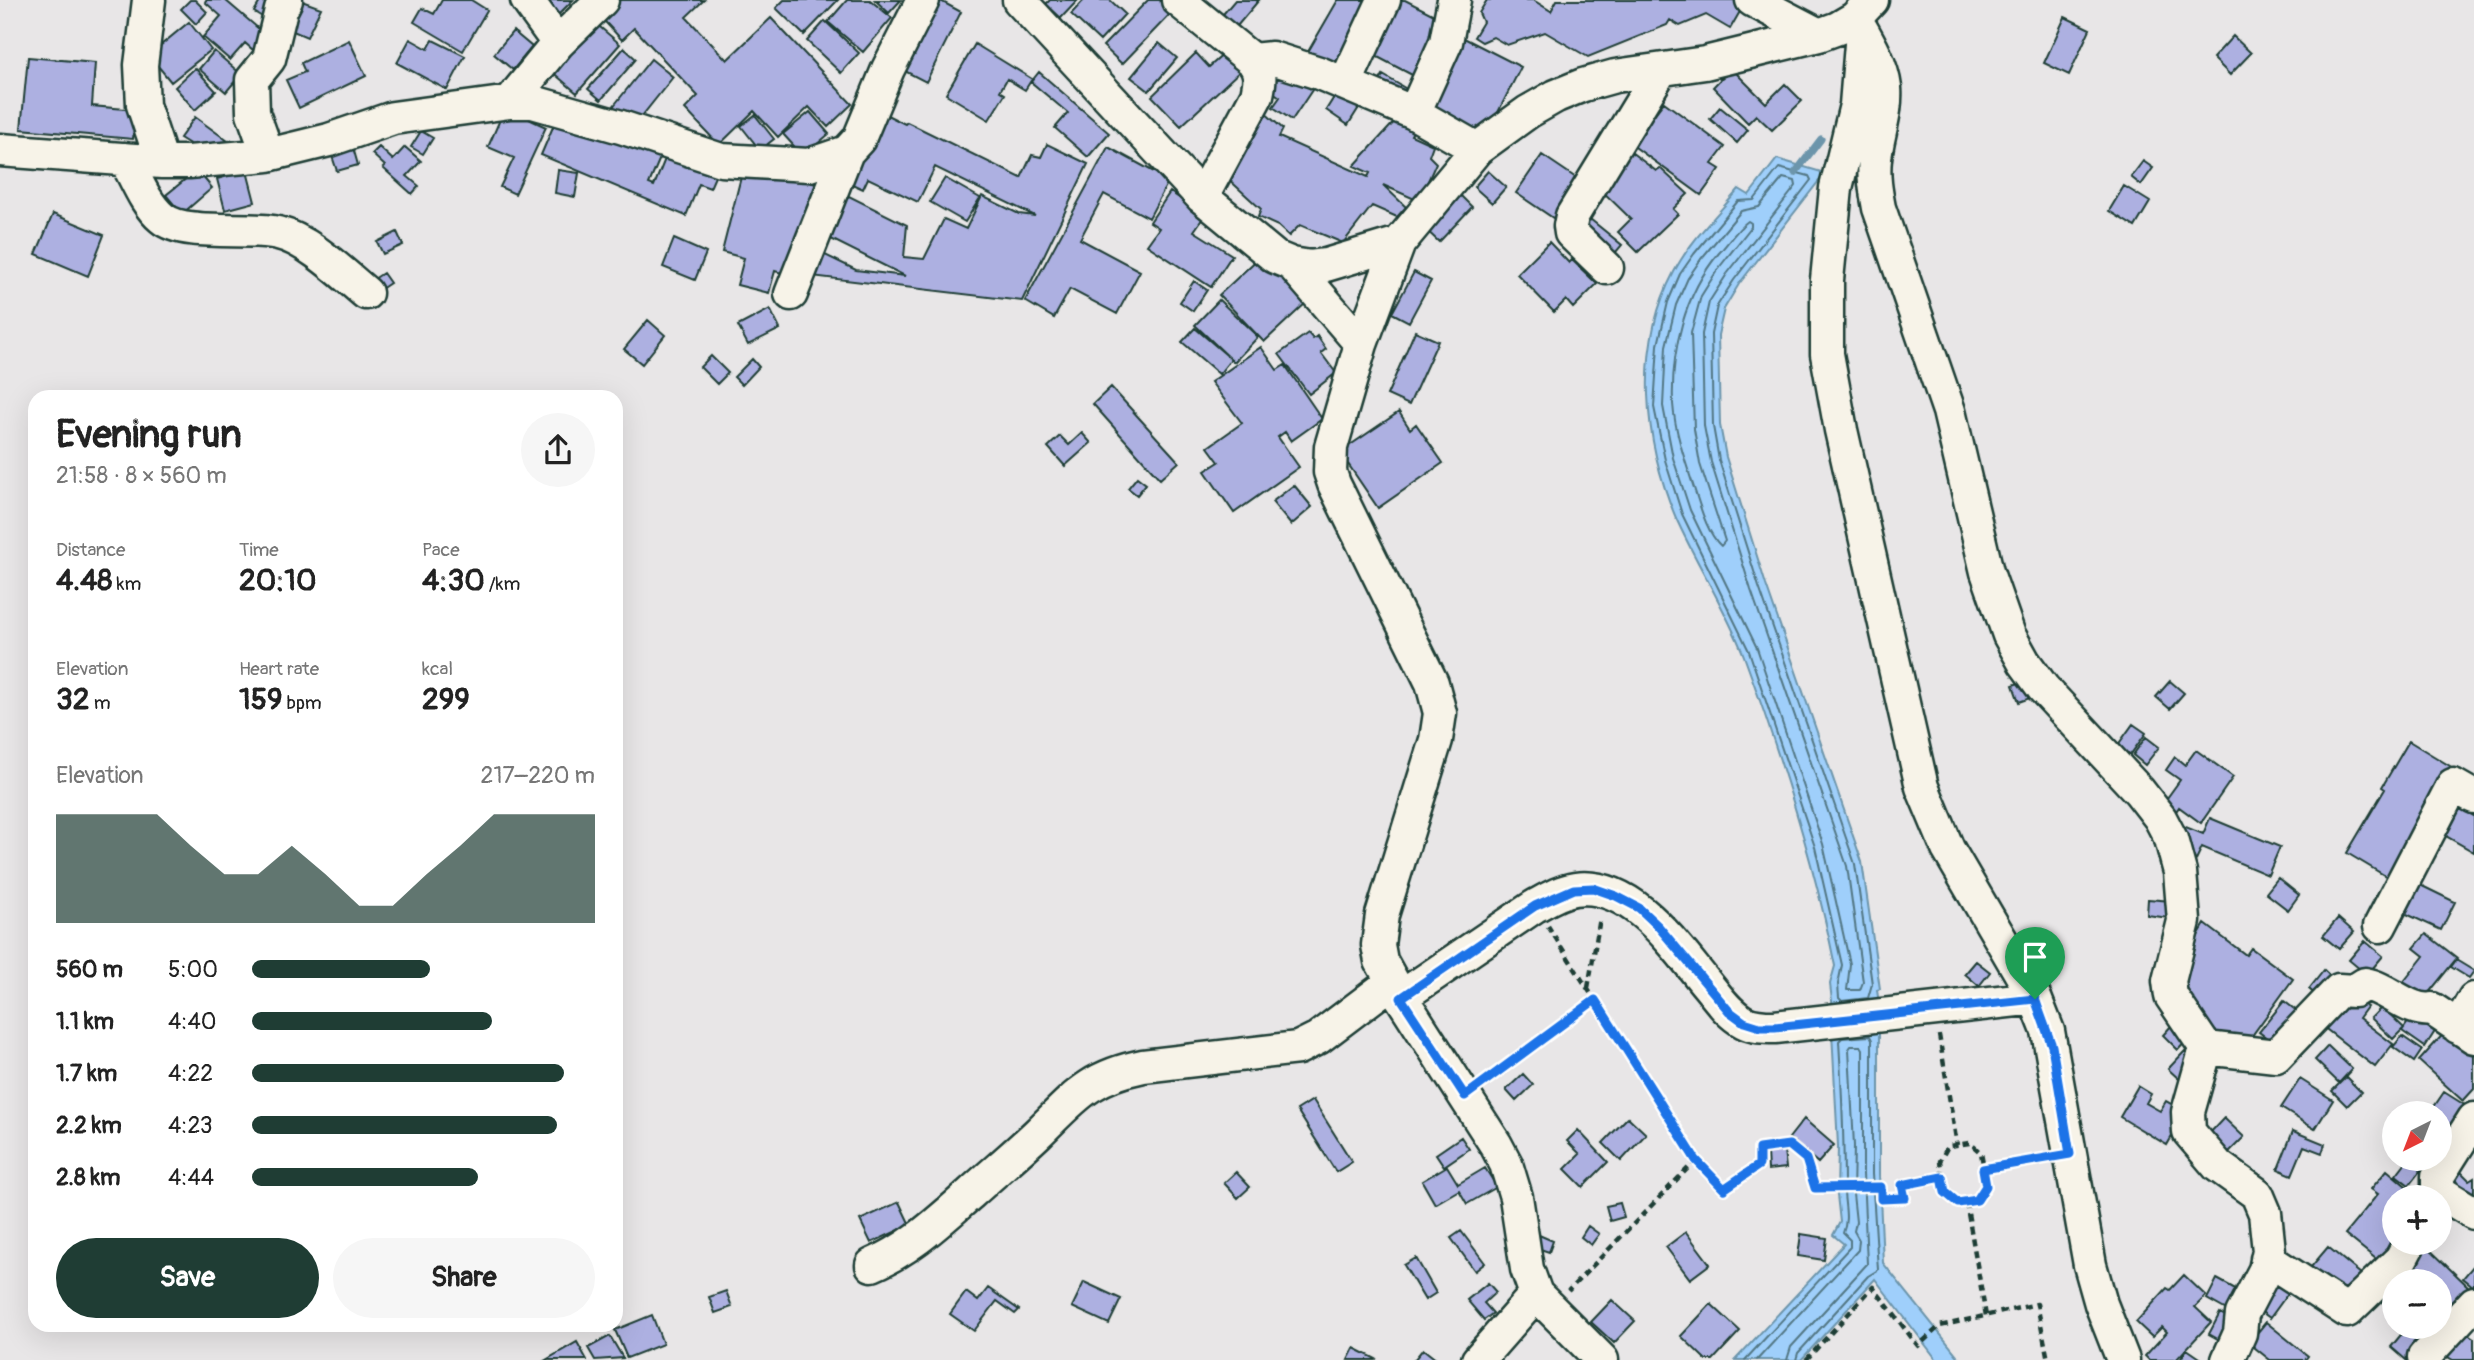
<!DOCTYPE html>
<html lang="en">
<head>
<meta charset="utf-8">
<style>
	body { margin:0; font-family:Pangolin,sans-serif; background:#f6f6f6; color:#222; height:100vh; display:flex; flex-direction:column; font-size:26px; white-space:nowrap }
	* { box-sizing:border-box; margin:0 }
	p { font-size:23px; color:#767676 }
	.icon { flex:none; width:38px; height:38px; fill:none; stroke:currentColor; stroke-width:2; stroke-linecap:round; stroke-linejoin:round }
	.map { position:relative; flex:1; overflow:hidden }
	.drawer { position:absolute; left:28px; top:390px; width:595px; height:942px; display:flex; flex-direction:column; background:#fff; border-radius:21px; box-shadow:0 7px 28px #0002 }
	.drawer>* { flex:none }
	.needle { width:46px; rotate:222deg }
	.buttons { position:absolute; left:2382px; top:1101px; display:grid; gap:14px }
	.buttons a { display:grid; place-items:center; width:70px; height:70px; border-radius:50%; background:#fff; box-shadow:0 7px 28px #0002; font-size:35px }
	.pin { position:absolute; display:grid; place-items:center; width:60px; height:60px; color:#fff; margin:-72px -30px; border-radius:50% 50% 50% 0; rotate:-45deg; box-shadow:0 0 7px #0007 }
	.pin .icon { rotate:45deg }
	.round { display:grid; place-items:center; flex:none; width:74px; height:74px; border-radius:37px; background:#f6f6f6 }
	.overview { display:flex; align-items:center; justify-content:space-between; height:119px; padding:0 28px }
	h1 { font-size:38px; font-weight:700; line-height:52px }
	.stats { display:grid; grid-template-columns:repeat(3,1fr); gap:10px; height:119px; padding:7px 28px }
	.stats div { display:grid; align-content:center }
	.stats b { font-size:30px; font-weight:700 }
	.stats small { font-size:19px; font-weight:400 }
	.stats p { font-size:19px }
	.chart { height:196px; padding:14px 28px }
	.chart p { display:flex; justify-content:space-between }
	.chart svg { width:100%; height:126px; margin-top:7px; fill:#1f3d34; opacity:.7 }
	.cta { display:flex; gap:14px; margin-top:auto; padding:14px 28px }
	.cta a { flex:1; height:80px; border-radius:42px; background:#1f3d34; color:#fff; font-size:28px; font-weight:700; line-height:80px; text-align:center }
	.cta a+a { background:#f6f6f6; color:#222 }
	ul { padding:0 28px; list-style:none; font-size:23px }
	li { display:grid; grid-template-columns:112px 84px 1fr; align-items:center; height:52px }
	li i { height:18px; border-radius:9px; background:#1f3d34 }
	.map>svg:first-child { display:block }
	.water { fill:#9fcffb; stroke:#6c95ab; stroke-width:2 }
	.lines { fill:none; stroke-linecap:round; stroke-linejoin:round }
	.shore { stroke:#527784; stroke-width:2 }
	.stream { stroke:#6c95ab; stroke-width:7 }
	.building { fill:#adb0e1; stroke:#1f3d34; stroke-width:2 }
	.minor-casing { stroke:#1f3d34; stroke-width:37 }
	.path { stroke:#1f3d34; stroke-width:4.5; stroke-dasharray:7 5; stroke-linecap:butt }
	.minor { stroke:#f7f3e8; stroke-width:32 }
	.route-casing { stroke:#fff; stroke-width:14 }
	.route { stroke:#1a73e8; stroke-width:9 }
</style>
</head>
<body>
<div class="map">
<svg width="2474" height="1360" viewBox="0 0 2474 1360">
	<rect width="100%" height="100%" fill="#e8e6e7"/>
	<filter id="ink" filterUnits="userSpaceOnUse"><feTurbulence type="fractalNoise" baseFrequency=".0143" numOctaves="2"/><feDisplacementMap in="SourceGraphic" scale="14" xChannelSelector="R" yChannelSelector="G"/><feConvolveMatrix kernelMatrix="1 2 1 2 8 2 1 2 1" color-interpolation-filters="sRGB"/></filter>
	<g filter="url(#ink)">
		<path class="water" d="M1777,159L1825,173L1739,284L1724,309L1718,335L1720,425L1726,457L1766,585L1862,862L1880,989L1877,990L1879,1004L1833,1009L1830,984L1835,966C1814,861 1781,757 1744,656C1726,609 1697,565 1676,518C1644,442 1634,347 1674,272C1690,241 1717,215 1739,189L1749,195Z
			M1879,1028V1174L1883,1263L1961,1360H1937L1875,1279L1801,1360H1735L1844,1244L1833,1235L1840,1222L1837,1195L1838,1146L1832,1032Z"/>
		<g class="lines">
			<path class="shore" d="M1779,168L1809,176L1811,180L1734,280L1717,306L1711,334L1713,426L1719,460L1759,587L1855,864L1872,984L1868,998L1842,1001L1839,998L1838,984L1842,965L1815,847L1749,651L1682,514L1665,460L1654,407L1658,345L1668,302L1680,274L1694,254L1738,201L1754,200Z
				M1783,178L1795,181L1796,186L1727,274L1709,302L1702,334L1704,426L1711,462L1751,590L1847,866L1863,982L1860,990H1847L1850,964L1823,844L1757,648L1690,510L1673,458L1663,406L1666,346L1676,305L1688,278L1701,259L1741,211L1759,207Z
				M1748,221L1751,223V227L1718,269L1701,296L1691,333L1694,429L1700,464L1725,541L1721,546C1707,533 1700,506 1694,488C1685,461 1675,432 1673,404C1671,350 1684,295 1719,253C1728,243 1737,229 1748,221Z
				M1745,1360L1850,1247V1240L1843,1233C1849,1218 1844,1205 1844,1190C1844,1140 1842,1091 1839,1041L1842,1038L1870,1036L1872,1040V1174L1878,1270L1868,1276L1798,1353L1796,1360
				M1757,1360L1858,1250L1859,1240L1854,1231L1856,1222L1853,1194L1854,1146L1849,1049L1851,1046H1861L1863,1049V1174L1867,1264L1791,1347L1787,1360"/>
			<path class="stream" d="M1795,173L1821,139"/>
		</g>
		<path class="building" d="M190,0H195L207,12L196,24L181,9Z
			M206,0H225L266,35L253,50L245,43L230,60L203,37L221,16L205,2Z
			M261,0L273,3L264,18L254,12Z
			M299,0L321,8L307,37L286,28Z
			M442,0H471L487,10L463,51L414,22L422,8L434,14Z
			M542,0H573L558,15Z
			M606,0H704L686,17L727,60L771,18L852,104L828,127L809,107L778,137L754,111L719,145L685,109L698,96L634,28L622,40L594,10Z
			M784,0H838L804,35L776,8Z
			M847,0H870L892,18L863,52L828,22Z
			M875,0H901L889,13Z
			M933,0H939L961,12L926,82L899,68Z
			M1050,0H1078L1061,18L1046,4Z
			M1084,0H1110L1125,14L1100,41L1071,14Z
			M1148,0H1163L1174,10L1122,64L1103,46Z
			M1235,0H1259L1232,32L1218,20Z
			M1338,0H1377L1333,74L1305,57Z
			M1392,0H1405L1442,19L1418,78L1366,51Z
			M1487,0H1533L1551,11L1557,0H1741L1742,8L1730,29L1706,15L1680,26L1670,20L1667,25L1588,57L1545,32L1507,45L1493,37L1482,42L1474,37L1483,22L1479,13Z
			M587,16L620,44L577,93L544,65Z
			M2065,17L2090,29L2069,75L2044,63Z
			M825,21L859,53L841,73L807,41Z
			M189,22L211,50L171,82L149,55Z
			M513,31L532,47L513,70L494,54Z
			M1460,36L1521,67L1486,136L1425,105Z
			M2233,36L2251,53L2230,75L2213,58Z
			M410,39L428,49L433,40L465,56L447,90L397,63Z
			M349,40L366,76L299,108L286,80L305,72L301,63Z
			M1159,43L1177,58L1149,91L1131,77Z
			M975,44L1032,79L1025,90L1007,79L1000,91L1005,94L989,120L946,94Z
			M624,48L636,59L601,100L588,89Z
			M214,51L241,74L226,92L199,69Z
			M1196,53L1209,67L1225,53L1241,70L1181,126L1152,96Z
			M28,57L95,63L92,106L136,110L133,139L21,129Z
			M651,59L673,77L634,126L612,108Z
			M195,68L216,91L195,110L175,87Z
			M1731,68L1766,103L1785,84L1802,101L1772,130L1756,115L1748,123L1713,87Z
			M1283,69L1312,90L1292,120L1273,107L1280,97L1269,89Z
			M1039,72L1109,133L1088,157L1055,128L1068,113L1031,82Z
			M1383,75L1410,91L1402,105L1377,86Z
			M1343,83L1365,98L1348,125L1326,110Z
			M1664,102L1725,147L1712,164L1720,169L1701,195L1624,139L1639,119L1646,125Z
			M1720,107L1748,130L1737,143L1710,119Z
			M505,108L546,127L515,194L500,187L514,158L488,147Z
			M877,110L905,124L907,122L1021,178L1032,155L1041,157L1047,144L1088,164L1022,301L803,275L815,250L856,270L905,276L821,234L841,192L907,225L904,257L924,259L944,219L966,229L982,196L1019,214L1035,216L935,167L918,202L868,178L863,189L843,180Z
			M1262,110L1283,129L1279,137L1368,177L1370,173L1354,166L1397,119L1415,127L1411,135L1433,145L1429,156L1436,163L1419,201L1383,185L1406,207L1397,217L1372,206L1343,243L1300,225L1289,236L1278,226L1258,217L1261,209L1225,176Z
			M810,112L829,134L803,156L783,134Z
			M558,115L660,158L649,184L654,186L671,144L719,167L710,188L699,184L686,216L541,155Z
			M755,115L774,139L760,150L741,126Z
			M195,117L228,141L209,156L180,138Z
			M421,131L433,138L423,154L411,147Z
			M352,144L358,165L337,171L330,150Z
			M379,147L393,160L405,147L421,161L407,176L419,186L412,194L383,168L385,166L372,154Z
			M1108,147L1169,180L1149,218L1104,194L1080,239L1140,271L1117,314L1070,289L1054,318L1025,301Z
			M1627,149L1656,171L1660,168L1688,194L1673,209L1678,214L1638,252L1618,232L1631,219L1598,187Z
			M1542,155L1585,184L1559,222L1516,193Z
			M2143,161L2153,168L2141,185L2131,177Z
			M744,165L820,185L796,277L775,271L769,293L737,285L744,258L722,252Z
			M197,170L212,188L182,214L166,195Z
			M558,170L579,173L575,197L555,193Z
			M247,171L255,202L225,210L217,179Z
			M1488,171L1506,187L1492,203L1474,187Z
			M945,178L980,198L965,222L930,202Z
			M2124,186L2150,202L2135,227L2109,211Z
			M1455,190L1472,207L1439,242L1421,225Z
			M1170,192L1205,215L1194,231L1232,255L1211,287L1147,245L1159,228L1150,222Z
			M53,214L104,235L88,276L36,254Z
			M1590,219L1622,245L1610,259L1579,233Z
			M397,232L403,245L383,254L377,242Z
			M674,239L706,253L695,280L663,267Z
			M1549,242L1569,263L1572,260L1597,284L1573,308L1566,300L1554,312L1517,274Z
			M1262,255L1307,302L1264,342L1219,295Z
			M1414,272L1431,281L1409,322L1392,313Z
			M383,273L390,283L369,297L362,287Z
			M1194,281L1207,290L1193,311L1180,302Z
			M1219,300L1258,337L1234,362L1195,325Z
			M770,309L780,329L748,345L738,326Z
			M648,320L665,335L642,364L624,349Z
			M1195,328L1231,359L1219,374L1182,342Z
			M1415,331L1438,341L1409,405L1387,395Z
			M1308,333L1313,339L1317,336L1326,349L1321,353L1336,373L1309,394L1279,354Z
			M1261,347L1277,370L1285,365L1322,419L1291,441L1285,432L1278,437L1299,467L1234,513L1205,471L1219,462L1208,447L1242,423L1211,382Z
			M711,356L728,373L717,384L700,367Z
			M752,359L759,367L742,385L734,377Z
			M1111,387L1179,462L1160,479L1093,404Z
			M1399,412L1410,429L1416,424L1443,463L1378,508L1340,452Z
			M1082,433L1091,443L1065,466L1048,447L1060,436L1069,445Z
			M1137,477L1146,484L1137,495L1128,488Z
			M1294,485L1312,507L1291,525L1272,502Z
			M2027,680L2033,697L2019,702L2013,685Z
			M2170,681L2184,693L2170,709L2156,697Z
			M2133,724L2146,733L2128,758L2115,749Z
			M2146,737L2159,747L2145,765L2133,755Z
			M2409,741L2450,766L2421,814L2389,878L2347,853L2385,789L2382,787Z
			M2196,750L2233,777L2201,823L2179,807L2175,813L2162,805L2180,780L2166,770L2175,757L2185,765Z
			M2454,805L2474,816V852L2439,832Z
			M2210,818L2280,847L2268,875L2202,847L2195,862L2175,848L2181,825L2203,834Z
			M2278,878L2299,895L2288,910L2266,893Z
			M2414,882L2455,902L2441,930L2400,911Z
			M2148,899L2171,901L2169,918L2147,915Z
			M2338,918L2354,932L2339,949L2323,936Z
			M2205,924L2246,955L2251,948L2293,979L2246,1044L2232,1047L2192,1017L2176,995L2187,982L2175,974Z
			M2426,934L2457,958L2419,1005L2398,989L2424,956L2414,948Z
			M2365,941L2383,956L2367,975L2349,960Z
			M2456,960L2474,971L2469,978L2451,967Z
			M1976,961L1990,972L1979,986L1965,974Z
			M2324,970L2332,978L2317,996L2309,989Z
			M2347,993L2367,1007L2359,1018L2393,1044L2375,1067L2322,1026Z
			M2284,1001L2298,1012L2274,1043L2259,1032Z
			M2382,1007L2404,1028L2393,1039L2371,1018Z
			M2417,1009L2439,1025L2425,1047L2402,1031Z
			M2172,1025L2188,1039L2178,1050L2163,1035Z
			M2447,1030L2474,1054V1089L2463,1101L2419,1061Z
			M2402,1036L2422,1050L2414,1062L2393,1047Z
			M2328,1046L2352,1069L2339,1083L2315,1060Z
			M2185,1051L2197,1062L2180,1080L2168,1069Z
			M1523,1074L1533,1085L1516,1101L1506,1090Z
			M2346,1077L2361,1092L2347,1106L2332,1091Z
			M2300,1079L2333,1100L2315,1129L2281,1108Z
			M2138,1086L2151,1094L2146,1103L2160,1111L2166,1101L2186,1112L2167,1145L2120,1117Z
			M2444,1092L2471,1109L2440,1157V1113L2413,1112L2419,1103L2431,1111Z
			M1313,1100L1352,1162L1336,1172L1297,1110Z
			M1628,1117L1646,1134L1621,1161L1603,1143Z
			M2224,1118L2244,1137L2228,1153L2208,1135Z
			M1804,1119L1834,1145L1818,1163L1789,1138Z
			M1578,1130L1608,1162L1583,1187L1565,1169L1580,1154L1567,1141Z
			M2293,1131L2325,1144L2322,1153L2304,1146L2292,1175L2278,1169Z
			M1461,1137L1469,1149L1444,1166L1436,1154Z
			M1784,1150L1786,1168L1768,1170L1767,1152Z
			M2409,1158H2423L2427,1162L2409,1185L2396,1175Z
			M1447,1166L1458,1184L1485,1168L1497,1187L1467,1204L1459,1190L1435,1204L1422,1181Z
			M2387,1170L2419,1197H2394V1242L2381,1263L2345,1234L2378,1194L2371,1189Z
			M2460,1171L2469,1180L2474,1177V1205L2449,1182Z
			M1236,1172L1250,1187L1238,1198L1224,1183Z
			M899,1202L910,1225L871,1243L860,1220Z
			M1620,1203L1624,1217L1610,1221L1606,1206Z
			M1588,1226L1599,1234L1591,1245L1581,1237Z
			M1461,1231L1485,1263L1475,1271L1451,1238Z
			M1686,1232L1710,1264L1690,1279L1666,1247Z
			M1801,1234L1827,1238L1824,1260L1798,1256Z
			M1539,1235L1553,1241L1549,1252L1534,1247Z
			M2426,1246L2474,1292L2456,1318L2440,1302V1281H2417L2405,1269Z
			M2328,1247L2362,1275L2339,1302L2305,1274Z
			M1416,1258L1436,1293L1425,1300L1404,1265Z
			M2474,1265V1287L2463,1278Z
			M2277,1271L2294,1285L2270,1318L2252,1305Z
			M2399,1272L2409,1281H2394V1304L2380,1293Z
			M2184,1275L2206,1296L2195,1307L2211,1322L2176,1360H2149L2145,1356L2167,1332L2162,1327L2152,1337L2136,1322L2167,1288L2170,1290Z
			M2217,1279L2241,1292L2230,1312L2207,1299Z
			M1084,1282L1121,1299L1109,1324L1072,1307Z
			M1488,1283L1496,1292L1484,1303L1493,1313L1484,1320L1467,1300Z
			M988,1288L1019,1310L1015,1314L997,1301L974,1331L950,1314L966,1292L978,1301Z
			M726,1291L732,1307L715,1313L709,1297Z
			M1612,1300L1635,1321L1614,1343L1591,1322Z
			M1711,1304L1740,1331L1713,1360H1706L1681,1336Z
			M2440,1307L2450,1317L2412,1360H2406L2391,1347L2408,1326H2440Z
			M2220,1313L2237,1323L2225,1343L2209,1334Z
			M652,1315L663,1344L627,1358L615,1330Z
			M2266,1322L2308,1356L2305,1360H2270L2249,1343Z
			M2462,1330L2474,1338V1360H2453L2446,1356Z
			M610,1336L623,1358L595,1360L588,1348Z
			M577,1342L587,1360H546Z
			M1354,1348L1376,1359L1375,1360H1348Z
			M1423,1349L1437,1360H1414Z
			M2187,1349L2203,1360H2180Z"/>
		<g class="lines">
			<defs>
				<path id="minor" d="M149,0L141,65L143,105L162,162
					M527,0L558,43
					M1019,0L1202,197L1275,257L1292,264L1310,267L1326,265L1399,243L1477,149L1528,112L1556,96L1583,85L1615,76L1705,63L1819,35L1838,28L1855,18L1872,0
					M1178,0L1252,60C1262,72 1260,81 1257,95L1202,197
					M1752,0L1819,35
					M1855,18C1867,39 1882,63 1885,88C1887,112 1877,136 1875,159C1873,176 1876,192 1879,208L1949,411L1987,572L2009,635L2024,662L2043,688L2139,791L2160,818L2171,839L2180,872L2184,921L2169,981L2171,996L2206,1048L2188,1112L2189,1132L2218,1166L2257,1194L2265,1213L2269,1251L2265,1270L2242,1314L2240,1333L2228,1360
					M1862,32L1856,105L1836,188L1827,280V354L1841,430L1922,787L1948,849L2035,998L2048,1031L2090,1265L2101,1304L2123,1360
					M1252,60L1272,58L1319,73L1414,113L1477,149
					M1345,84L1384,0
					M510,102L558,43L602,0
					M1414,113L1446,42L1454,0
					M0,150L162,162H189L268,155L329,140L393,118L510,102H533L621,127L721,160L809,165L847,152L859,139L888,69L923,0
					M268,155L253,113L252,80L269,59L281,10L286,0
					M125,159C136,178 145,204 162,218C184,237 248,226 278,233C308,240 341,272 366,293
					M1399,243L1361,344L1331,447L1330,472L1334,484L1432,683L1440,713L1436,740L1382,915L1378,945L1381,961L1401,997L1496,1145L1506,1164L1516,1197L1527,1269L1536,1294L1602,1360
					M1292,264L1361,344
					M1607,268L1571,233L1570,226L1572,216L1661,70
					M791,294L847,152
					M2380,926L2453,785L2474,797
					M1401,997L1535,906C1548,899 1561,891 1575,889C1633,881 1677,949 1709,987C1719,999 1729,1014 1744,1022C1753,1027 1764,1027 1775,1027L2035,998
					M2458,1027L2474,999
					M2206,1048L2276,1056L2339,990L2354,991L2365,984C2388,988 2409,1013 2432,1009L2474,1037
					M2438,1191V1176L2474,1119
					M2435,1197L2438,1191L2474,1213
					M2267,1259L2347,1311L2401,1259L2410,1242
					M872,1265C910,1249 939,1221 970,1194C993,1173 1016,1154 1038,1133C1075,1097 1089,1077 1143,1066L1298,1048L1318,1038L1392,982
					M2424,1357L2474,1303
					M1478,1360L1536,1294"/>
			</defs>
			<use href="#minor" class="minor-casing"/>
			<path class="path" d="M1548,926L1696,1160L1568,1291
				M1588,988L1600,918
				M1939,1035L1957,1145
				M1486,1080L1595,1000
				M1696,1160L1725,1189L1759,1165V1149L1789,1145L1806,1159L1815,1188L1881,1187V1199L1904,1198L1902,1185L1942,1177L1940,1161L1948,1146L1970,1143L1981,1153L1984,1169L2046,1158
				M1942,1177L1945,1192L1958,1203L1977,1200L1985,1186L1984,1169
				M1966,1202L1986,1316
				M1806,1360L1873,1287L1918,1346L1940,1326L2037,1304L2048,1360"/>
			<use href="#minor" class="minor"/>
		</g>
	</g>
	<g class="lines" filter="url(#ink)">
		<defs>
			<path id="route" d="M1593,888L1616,896L1639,908L1658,926L1729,1011L1744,1022L1760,1027H1775L2035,999L2052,1046L2070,1154L1983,1169L1986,1186L1977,1200L1958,1203L1945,1192L1942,1177L1902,1185L1905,1198L1881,1199V1187L1815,1188L1806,1159L1789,1145L1759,1149V1165L1724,1189L1696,1160L1595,1000L1465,1096L1401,998L1535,906L1574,889Z"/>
		</defs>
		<use href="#route" class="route-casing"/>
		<use href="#route" class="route"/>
	</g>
</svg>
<div class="buttons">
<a><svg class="needle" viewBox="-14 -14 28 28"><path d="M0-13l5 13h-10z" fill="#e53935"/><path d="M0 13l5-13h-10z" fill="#767676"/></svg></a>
<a>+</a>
<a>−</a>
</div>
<div class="pin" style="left:2035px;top:999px;background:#1e9e55"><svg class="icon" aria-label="arrive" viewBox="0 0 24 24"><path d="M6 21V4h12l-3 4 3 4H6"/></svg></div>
<section class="drawer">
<div class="overview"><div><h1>Evening run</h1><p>21:58 · 8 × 560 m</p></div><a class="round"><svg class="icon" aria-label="share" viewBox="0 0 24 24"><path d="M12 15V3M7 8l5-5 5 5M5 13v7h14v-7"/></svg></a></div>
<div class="stats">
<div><p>Distance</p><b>4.48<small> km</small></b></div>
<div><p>Time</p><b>20:10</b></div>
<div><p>Pace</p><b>4:30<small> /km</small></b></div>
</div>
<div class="stats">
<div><p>Elevation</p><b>32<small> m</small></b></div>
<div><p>Heart rate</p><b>159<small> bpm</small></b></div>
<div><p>kcal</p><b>299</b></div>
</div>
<div class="chart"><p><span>Elevation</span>217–220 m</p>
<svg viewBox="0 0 160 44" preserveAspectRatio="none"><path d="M0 44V6L10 6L20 6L30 6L40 17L50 27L60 27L70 17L80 27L90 38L100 38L110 27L120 17L130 6L140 6L150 6L160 6V44z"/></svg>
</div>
<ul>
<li><b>560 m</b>5:00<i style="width:52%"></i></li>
<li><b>1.1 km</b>4:40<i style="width:70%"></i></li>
<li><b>1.7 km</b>4:22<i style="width:91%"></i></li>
<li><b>2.2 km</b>4:23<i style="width:89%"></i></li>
<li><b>2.8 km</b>4:44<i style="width:66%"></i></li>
</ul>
<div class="cta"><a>Save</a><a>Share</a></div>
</section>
</div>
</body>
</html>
